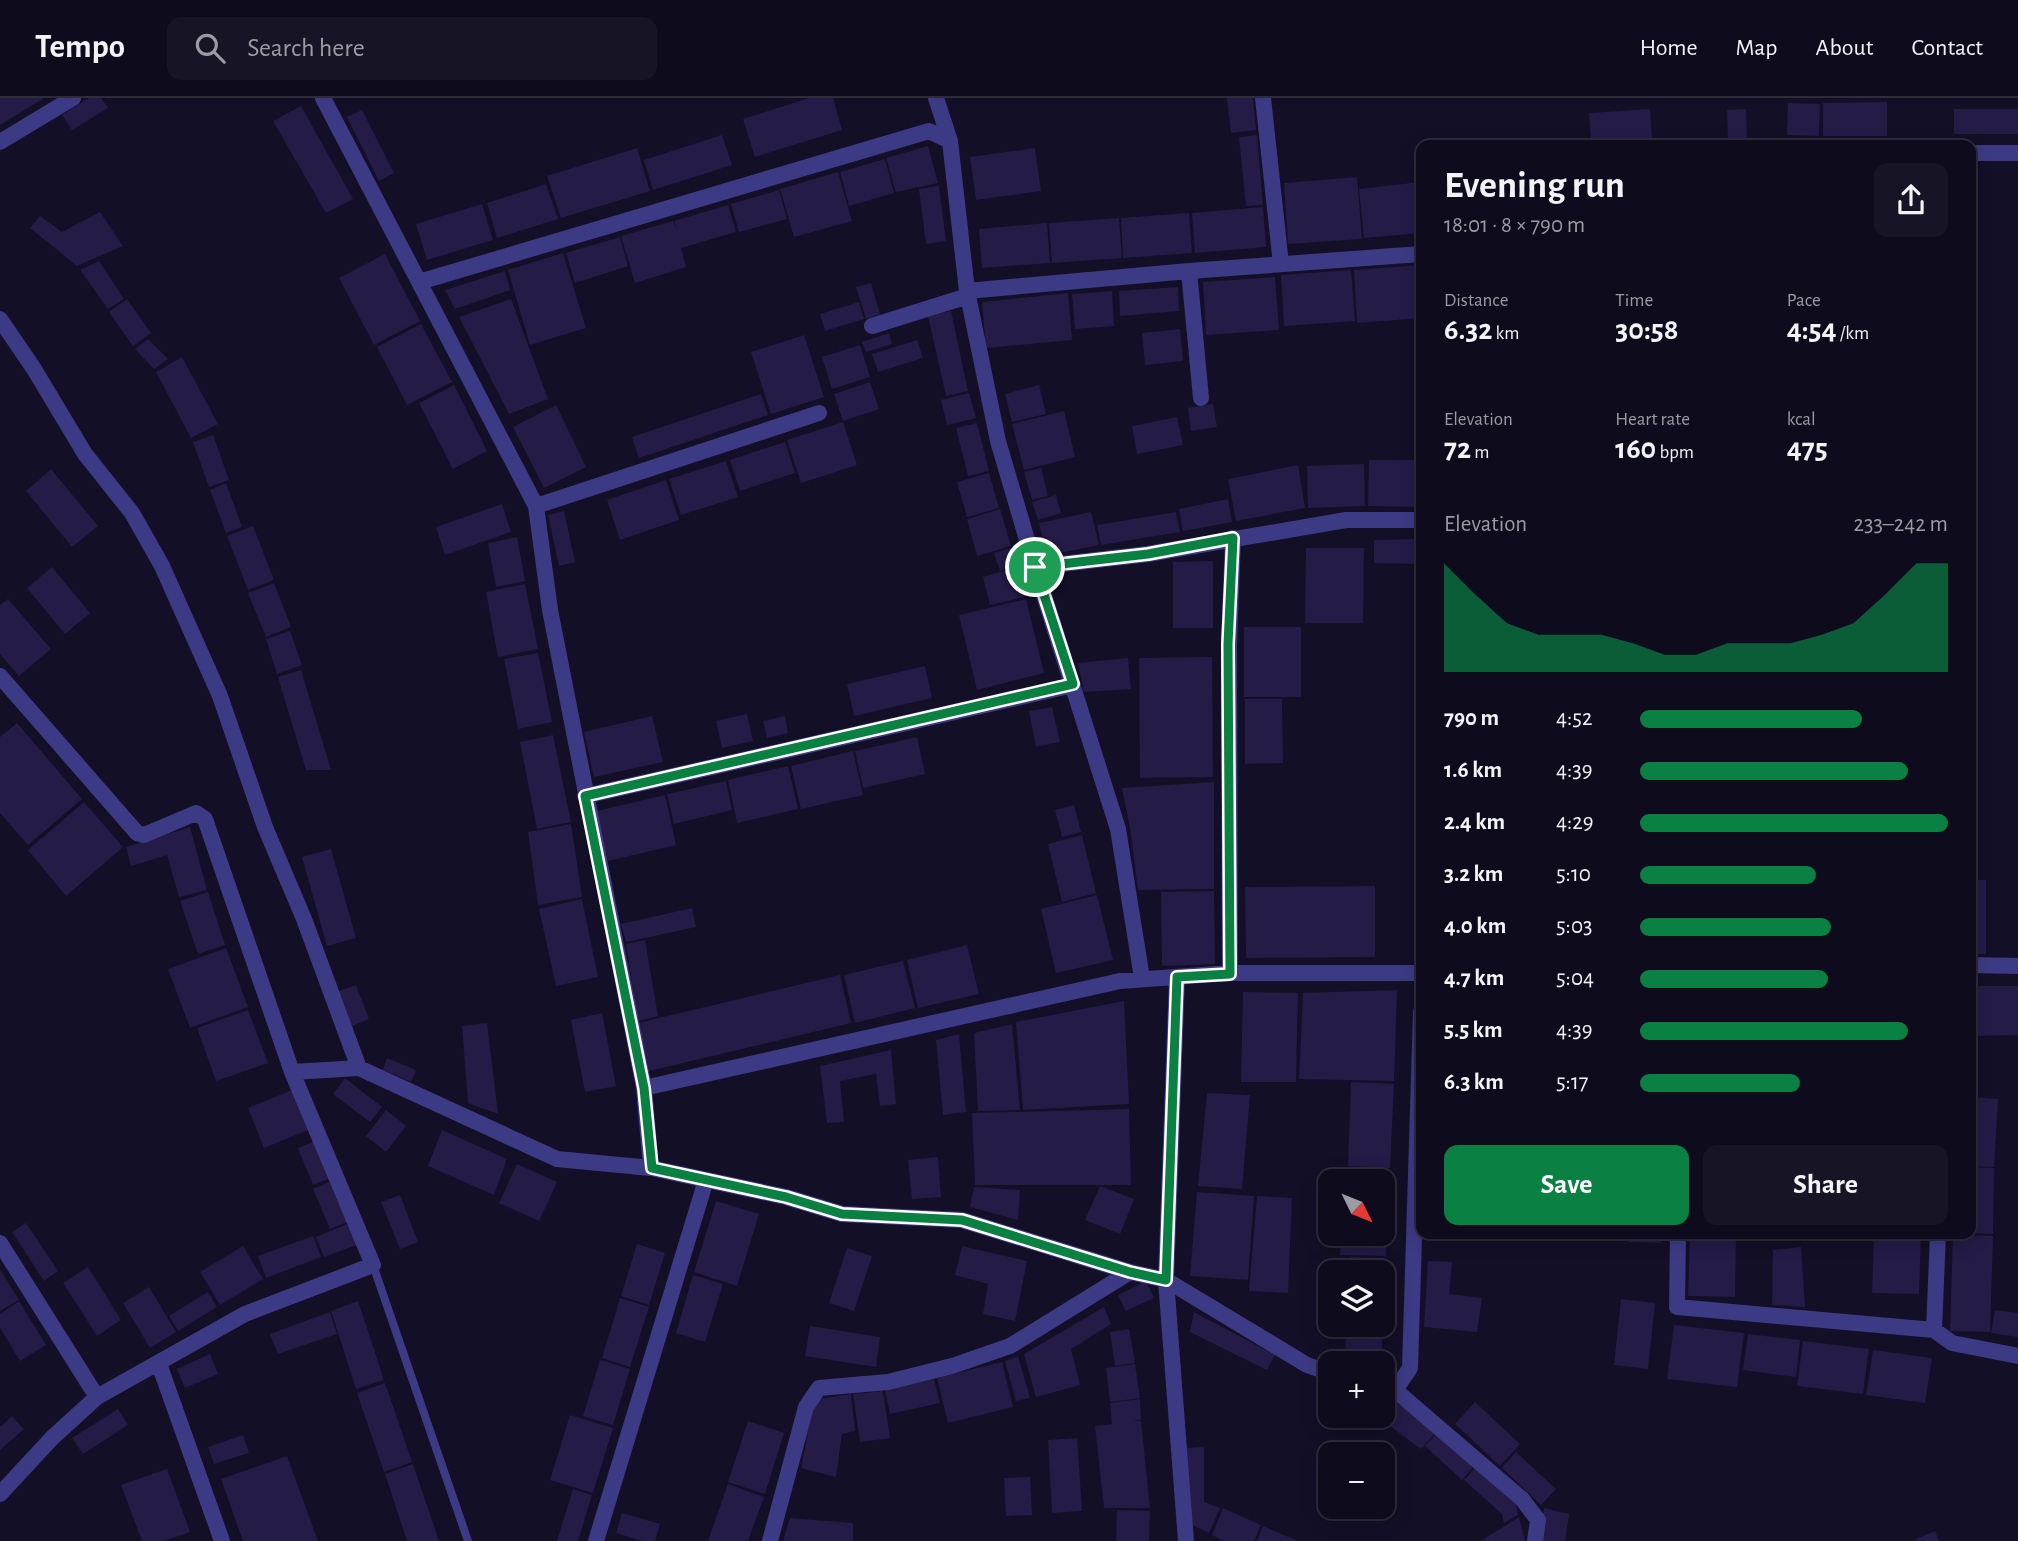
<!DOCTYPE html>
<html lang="en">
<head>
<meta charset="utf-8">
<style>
	body { margin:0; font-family:"Alegreya Sans",sans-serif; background:#171425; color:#f1f3f6; height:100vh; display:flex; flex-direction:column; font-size:26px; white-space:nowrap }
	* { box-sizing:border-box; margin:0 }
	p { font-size:23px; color:#9b9ba3 }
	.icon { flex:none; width:38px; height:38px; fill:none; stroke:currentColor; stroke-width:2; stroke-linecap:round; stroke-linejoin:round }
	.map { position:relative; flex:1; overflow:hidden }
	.sheet { position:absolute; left:1416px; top:42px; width:560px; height:1099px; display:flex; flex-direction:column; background:#0e0b1c; border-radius:14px; box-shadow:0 4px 18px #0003,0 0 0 2px #2e2b3b }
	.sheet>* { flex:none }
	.needle { width:46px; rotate:133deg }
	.buttons { position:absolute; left:1318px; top:1071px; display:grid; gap:14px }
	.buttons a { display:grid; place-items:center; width:77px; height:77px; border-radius:14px; background:#0e0b1c; box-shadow:0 4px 18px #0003,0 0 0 2px #2e2b3b; font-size:35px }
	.pin { position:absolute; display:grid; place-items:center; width:60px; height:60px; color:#fff; margin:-30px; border:4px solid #fff; border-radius:50%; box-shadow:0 2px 7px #0007 }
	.round { display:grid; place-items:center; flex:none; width:74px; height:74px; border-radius:14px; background:#171425 }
	.headline { display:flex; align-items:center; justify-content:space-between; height:119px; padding:0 28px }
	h1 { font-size:38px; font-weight:600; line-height:52px }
	.figures { display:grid; grid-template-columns:repeat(3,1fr); gap:10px; height:119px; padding:7px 28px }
	.figures div { display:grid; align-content:center }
	.figures b { font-size:30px; font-weight:600 }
	.figures small { font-size:19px; font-weight:400 }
	.figures p { font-size:19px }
	.chart { height:196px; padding:14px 28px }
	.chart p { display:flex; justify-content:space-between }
	.chart svg { width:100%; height:126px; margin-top:7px; fill:#0b8043; opacity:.7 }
	.action { display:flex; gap:14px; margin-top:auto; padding:14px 28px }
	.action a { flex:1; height:80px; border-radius:14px; background:#0b8043; color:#fff; font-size:28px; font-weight:600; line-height:80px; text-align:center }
	.action a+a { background:#171425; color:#f1f3f6 }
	ul { padding:0 28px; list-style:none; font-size:23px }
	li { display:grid; grid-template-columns:112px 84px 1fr; align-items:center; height:52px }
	li i { height:18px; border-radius:9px; background:#0b8043 }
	header { display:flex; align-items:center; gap:42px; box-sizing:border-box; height:98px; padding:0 35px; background:#0e0b1c; border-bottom:2px solid #2e2b3b }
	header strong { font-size:33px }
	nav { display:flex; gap:38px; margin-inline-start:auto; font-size:24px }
	.search { width:490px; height:63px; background:#171425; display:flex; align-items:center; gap:18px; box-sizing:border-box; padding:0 24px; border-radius:14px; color:#9b9ba3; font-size:26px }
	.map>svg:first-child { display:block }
	.building { fill:#241b47 }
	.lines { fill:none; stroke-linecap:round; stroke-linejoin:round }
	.lane { stroke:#3d3a85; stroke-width:8 }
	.street { stroke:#3d3a85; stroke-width:16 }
	.route-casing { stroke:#fff; stroke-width:14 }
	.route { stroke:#0b8043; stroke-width:9 }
</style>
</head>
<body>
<header>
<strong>Tempo</strong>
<div class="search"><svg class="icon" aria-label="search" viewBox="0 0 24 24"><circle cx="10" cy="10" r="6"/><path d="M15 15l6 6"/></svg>Search here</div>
<nav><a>Home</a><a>Map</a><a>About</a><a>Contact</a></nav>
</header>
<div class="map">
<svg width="2018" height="1443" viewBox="0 0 2018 1443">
	<rect width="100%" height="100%" fill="#130f26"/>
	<path class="building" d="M0,0H44L0,27Z
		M89,0H101L108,10L72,32L62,17Z
		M809,0H833L842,32L755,59L743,21Z
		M1227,0H1253L1256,32L1231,35Z
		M1887,4V38H1823V5Z
		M1788,5L1820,6L1819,38L1787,37Z
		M301,8L353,101L326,115L273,23Z
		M1650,11L1652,42L1591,46L1589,15Z
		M1746,11L1747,41H1728L1727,12Z
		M1954,11H2018V36H1954Z
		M362,12L394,75L379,83L347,19Z
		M722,37L732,67L653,92L644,62Z
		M1257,37L1263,107L1246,108L1239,39Z
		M928,48L938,85L896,94L886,60Z
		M637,50L650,93L561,120L547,78Z
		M1035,50L1041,93L976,102L970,59Z
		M885,61L894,95L849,108L840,74Z
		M838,74L852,123L794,139L780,91Z
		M1357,79L1362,141L1288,146L1284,85Z
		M1421,84V135L1364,140L1359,91Z
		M546,86L558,121L497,140L487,105Z
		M939,88L946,143L926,146L919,91Z
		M779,92L787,121L739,134L731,106Z
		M482,106L493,142L427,162L416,126Z
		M728,107L736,134L681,150L686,169L635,185L621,138L673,123L677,132L674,123Z
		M1263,109L1266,149L1195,155L1192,115Z
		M100,114L123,148L77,168L30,130L40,118L62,134Z
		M1189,115L1192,155L1123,160L1121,120Z
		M1119,120L1122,160L1052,165L1049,125Z
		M1047,125L1050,165L982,170L979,131Z
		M620,139L628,168L575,185L566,155Z
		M563,155L586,230L530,247L508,172Z
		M385,156L420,223L374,247L339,180Z
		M99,163L124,201L108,211L80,172Z
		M1421,167V220L1357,225L1354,172Z
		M1351,172L1355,223L1284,228L1281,177Z
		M505,173L510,192L455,211L445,192Z
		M1275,179L1279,232L1206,237L1203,184Z
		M871,185L880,216L866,221L856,189Z
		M1178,189L1179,213L1120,218L1119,193Z
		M1112,193L1114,228L1075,231L1072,196Z
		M1068,195L1072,242L986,250L982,204Z
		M127,201L151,235L133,248L109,214Z
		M511,201L548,301L509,316L459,219Z
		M859,204L864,221L825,233L820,216Z
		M951,213L968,293L946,298L928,218Z
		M421,226L452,284L407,307L377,249Z
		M1180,231L1183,263L1145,267L1142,235Z
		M889,235L892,246L866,254L862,244Z
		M804,237L824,299L771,316L751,254Z
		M148,241L168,261L154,271L135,251Z
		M917,242L923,260L878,274L872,256Z
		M860,247L870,279L832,291L822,259Z
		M182,259L218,326L191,340L156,274Z
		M870,284L879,311L843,323L834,296Z
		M454,287L487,353L453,371L419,305Z
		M1039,287L1046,316L1012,324L1005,296Z
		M969,295L976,320L947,327L941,302Z
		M761,296L768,317L639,360L632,339Z
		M1213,306L1217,329L1191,333L1188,310Z
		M556,307L586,369L544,390L513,329Z
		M1064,313L1075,359L1024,372L1012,326Z
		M1177,319L1183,347L1137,356L1132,328Z
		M843,324L857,367L801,385L787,342Z
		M977,325L989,373L968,378L956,330Z
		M213,337L229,382L209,389L193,344Z
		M785,344L795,375L740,393L730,362Z
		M1369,362H1421V409L1368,408Z
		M726,363L738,399L681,417L669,381Z
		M1364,366L1365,408L1308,410L1307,368Z
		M1298,367L1305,410L1236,423L1228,381Z
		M1041,370L1048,398L1032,402L1024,374Z
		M51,371L98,428L72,449L26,393Z
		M989,375L999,410L967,419L957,384Z
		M666,382L679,422L620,442L607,402Z
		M226,385L242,429L226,435L210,392Z
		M1056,397L1061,415L1038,422L1032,404Z
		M1228,401L1232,424L1183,433L1179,411Z
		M502,406L511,434L445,457L436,429Z
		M1000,411L1011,448L977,458L967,421Z
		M564,413L575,464L559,468L548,417Z
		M1091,414L1099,447L1059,455L1043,441L1039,425Z
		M1176,414L1180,434L1101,447L1097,427Z
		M253,428L274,482L248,492L227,438Z
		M517,439L525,483L496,489L488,445Z
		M1421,441V466L1374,465V442Z
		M1011,450L1016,467L1000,473L994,455Z
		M1306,450H1364L1363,525H1305Z
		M1213,463V530H1173V464Z
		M52,469L90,515L65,536L27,490Z
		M1017,469L1025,499L990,507L983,479Z
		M274,485L291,529L266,539L248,495Z
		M525,486L538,551L498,559L486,494Z
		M8,501L51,551L19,578L0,556V507Z
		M1026,501L1044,575L977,592L959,517Z
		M1244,529H1301V599H1244Z
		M290,533L302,567L277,576L266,541Z
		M538,555L552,624L518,631L504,561Z
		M1212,559L1213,679L1140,680L1139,560Z
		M1128,560L1131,591L1084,594L1078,565Z
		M925,568L932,600L854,618L847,586Z
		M301,572L331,672H306L278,579Z
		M1245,601H1282L1283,665L1245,666Z
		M1052,609L1060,644L1036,649L1029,613Z
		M747,616L753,643L722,650L716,623Z
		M652,618L663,664L594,679L584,634Z
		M785,618L788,635L767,640L763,623Z
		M17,625L82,701L28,747L0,715V639Z
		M553,637L571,724L537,731L520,644Z
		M917,639L925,676L863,690L855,653Z
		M853,653L863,697L801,711L791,668Z
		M788,668L798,711L737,725L728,682Z
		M726,683L732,712L674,726L667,696Z
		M1214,684V791L1138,792L1130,730L1122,690Z
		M665,697L676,747L608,763L597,713Z
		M84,704L123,749L66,798L28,752Z
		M1074,707L1081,734L1062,739L1055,712Z
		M571,726L582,799L538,807L528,734Z
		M190,729L207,792L179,799L167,757L131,768L126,749Z
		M1082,737L1096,795L1062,804L1048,746Z
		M331,751L356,840L327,848L302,759Z
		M1970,782H1986V856H1970Z
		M1375,788V859L1246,860L1245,789Z
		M1214,793L1215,866L1162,868L1161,794Z
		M208,794L225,847L198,856L180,803Z
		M1097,797L1113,862L1056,875L1041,811Z
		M582,801L598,879L556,888L539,811Z
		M692,810L696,829L626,844L621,826Z
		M645,842L658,918L638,923L626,846Z
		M967,847L979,896L918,910L907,862Z
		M226,850L248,909L190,930L168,871Z
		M903,863L915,910L855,925L844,877Z
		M840,877L851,925L649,973L638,925Z
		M356,887L369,921L352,928L339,893Z
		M1970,888H2018V937L1970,938Z
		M1397,892L1394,983L1299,981L1303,895Z
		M1243,894L1298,895L1296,984H1241Z
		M1124,903L1129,1006L1023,1012L1016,924Z
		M248,912L268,965L216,983L197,930Z
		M602,915L616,988L585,994L571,922Z
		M487,925L498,1016L468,1005L462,928Z
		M1012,926L1020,1012L978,1013L974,935Z
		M959,936L966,1014L943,1017L936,942Z
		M891,952L896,1006L880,1008L876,976L840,983L844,1024L827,1025L820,968Z
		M387,960L416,972L411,984L383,972Z
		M345,980L382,1009L370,1024L333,996Z
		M1351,984L1394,986L1390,1070L1348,1068Z
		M292,992L308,1032L264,1050L248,1010Z
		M1207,995L1250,997L1242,1091L1198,1088Z
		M1970,999L1998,1001L1994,1069L1970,1068Z
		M1129,1011L1131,1087H975L972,1015Z
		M386,1012L406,1028L386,1054L366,1038Z
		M442,1032L507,1061L494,1097L428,1068Z
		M313,1044L328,1081L313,1087L298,1050Z
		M938,1059L941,1099L912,1101L908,1062Z
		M517,1066L557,1084L539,1123L499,1105Z
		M1970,1069L1994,1070L1993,1136L1970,1135Z
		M1347,1070L1389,1072L1386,1158L1340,1157L1342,1136H1382V1083H1346Z
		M329,1084L347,1124L330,1131L313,1091Z
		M1100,1088L1134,1101L1120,1136L1085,1122Z
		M974,1089L1020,1092L1018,1122L970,1109Z
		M1197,1094L1254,1098L1248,1182L1190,1178Z
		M400,1097L418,1144L400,1151L381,1104Z
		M1257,1098L1292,1100L1288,1195L1249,1193Z
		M716,1103L759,1116L737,1188L694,1174Z
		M26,1125L58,1173L44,1183L12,1134Z
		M347,1126L356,1147L324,1159L316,1139Z
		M1629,1136H1661V1145L1629,1144Z
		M1690,1136H1736L1735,1199L1688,1198Z
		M1874,1136H1921L1919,1196L1872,1195Z
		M1953,1137L1993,1138L1990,1234L1950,1233Z
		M313,1138L321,1159L266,1180L258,1158Z
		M637,1146L665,1155L649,1207L621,1198Z
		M243,1148L263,1181L220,1207L200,1174Z
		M962,1148L1027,1163L1015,1223L983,1216L988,1186L955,1177Z
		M1801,1149L1805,1209L1772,1207L1773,1152Z
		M847,1150L872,1158L854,1213L829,1205Z
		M1350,1159L1387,1161L1385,1197H1382V1174H1349Z
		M1428,1163L1452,1164L1449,1196L1482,1200L1477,1234L1424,1229Z
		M88,1169L121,1222L97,1238L63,1185Z
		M0,1171L19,1202L0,1213Z
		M693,1177L723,1186L705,1244L676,1235Z
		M1146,1183L1154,1200L1126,1213L1118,1197Z
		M149,1189L176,1234L150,1250L123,1205Z
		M208,1194L217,1209L178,1233L169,1218Z
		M620,1200L649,1209L630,1269L602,1260Z
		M1621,1201L1655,1205L1648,1271L1614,1267Z
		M19,1203L46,1247L20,1263L0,1230V1216Z
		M358,1203L384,1282L356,1291L331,1213Z
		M1104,1209L1111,1226L1071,1251L1080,1287L1036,1299L1024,1256Z
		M1995,1212L2018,1215V1239L1991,1235Z
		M330,1214L337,1236L278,1256L270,1236Z
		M1194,1214L1275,1257L1267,1272L1190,1234Z
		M1346,1227H1383L1381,1261L1345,1259Z
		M1674,1227L1744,1235L1737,1289L1667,1281Z
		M810,1228L880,1239L876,1269L805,1258Z
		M1129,1231L1135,1265L1115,1268L1110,1234Z
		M1748,1236L1800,1242L1796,1279L1743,1272Z
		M1803,1243L1869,1251L1863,1296L1797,1288Z
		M1873,1252L1932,1260L1925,1305L1866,1297Z
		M210,1256L218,1276L185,1290L177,1271Z
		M1018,1258L1030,1300L1016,1303L1005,1263Z
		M600,1262L630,1271L613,1327L583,1318Z
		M1002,1264L1013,1309L948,1325L937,1280Z
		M1135,1266L1140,1300L1110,1304L1106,1270Z
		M934,1281L940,1305L890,1316L885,1292Z
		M385,1285L412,1364L384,1374L357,1295Z
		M883,1293L890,1340L860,1344L853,1296Z
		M851,1296L855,1333L842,1336L836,1379L801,1370L812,1314L819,1301Z
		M1140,1301L1141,1322L1132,1323H1141L1150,1410H1104L1095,1328L1112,1326L1110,1305Z
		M1392,1301L1436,1334L1421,1351L1379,1320L1382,1318Z
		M1475,1304L1520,1346L1500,1368L1455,1326Z
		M118,1311L128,1327L83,1356L72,1340Z
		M570,1317L613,1330L593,1395L550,1382Z
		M12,1318L24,1331L0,1352V1329Z
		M748,1323L784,1335L765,1396L728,1384Z
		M1437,1335L1474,1368L1462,1382L1425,1348Z
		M243,1337L249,1355L214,1366L208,1349Z
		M1077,1340L1082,1413L1052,1415L1048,1342Z
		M1204,1349V1404L1220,1410L1209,1435L1188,1425L1187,1350Z
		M1516,1354L1556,1391L1541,1407L1502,1370Z
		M287,1358L318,1443H243L221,1381Z
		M413,1366L439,1443H407L385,1376Z
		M1475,1370L1516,1406L1518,1417L1504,1425L1502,1416L1464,1382Z
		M167,1371L190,1434L164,1443H142L121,1387Z
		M1030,1379L1032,1417L1006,1418L1004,1380Z
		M728,1386L764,1399L748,1443H708Z
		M573,1391L592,1397L578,1443H557Z
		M1223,1410L1261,1427L1254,1443H1224L1212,1437Z
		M1544,1410L1569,1416L1565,1443H1539Z
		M1117,1412L1150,1413L1149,1443H1116Z
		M622,1415L660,1426L655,1443H642L616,1435Z
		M1519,1419L1525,1443H1481Z
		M790,1420L853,1425V1443H783Z
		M1263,1428L1298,1443H1257Z
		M1935,1433L1939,1443H1912Z"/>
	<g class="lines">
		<path class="lane" d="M373,1167L468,1443"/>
		<path class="street" d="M323,0L536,408L550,512L644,990L651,1070
			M936,0L950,43L967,193L998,343L1035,469L1118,731L1142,880
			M1263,0L1281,166
			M0,44L73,0
			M1970,55H2018
			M1189,173L1201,300
			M419,184L929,33L950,43
			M967,193L1189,173L1421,156
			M0,221L34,271L85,356L132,415L162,468L220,598L265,729L304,821L359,970
			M872,228L968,198
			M536,408L819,315
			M1035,469L1148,456L1346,422H1421
			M0,578L137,735L144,737L196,715L205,721L292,974L373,1167L245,1216L97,1299L52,1340L0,1396
			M585,698L1073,587
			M1970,867L2018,868
			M1230,875L1229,546L1233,440
			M1177,879L1166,1182L1186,1443
			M292,974L359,970L557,1061L651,1070L786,1099L842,1116L962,1122L1130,1174L1166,1182L1307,1267L1330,1275
			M644,990L1120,883L1230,875H1421
			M1678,1136L1677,1209L1934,1232L1938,1136
			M0,1145L97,1299
			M1934,1232L1952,1245L2018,1258
			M159,1266L222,1443
			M1382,1290L1395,1292L1522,1401L1538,1422L1535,1443
			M1395,1292L1410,1270L1421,914
			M596,1443L706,1082
			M770,1443L806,1309L819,1290L888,1284L952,1268L1010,1248L1130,1174"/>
	</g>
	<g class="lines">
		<defs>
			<path id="route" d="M1233,440L1228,546L1230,876L1177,879L1166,1182L1130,1174L962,1122L842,1116L786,1099L652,1070L644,990L585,698L1073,586L1035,469L1148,456Z"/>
		</defs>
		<use href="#route" class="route-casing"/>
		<use href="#route" class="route"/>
	</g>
</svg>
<div class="buttons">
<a><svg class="needle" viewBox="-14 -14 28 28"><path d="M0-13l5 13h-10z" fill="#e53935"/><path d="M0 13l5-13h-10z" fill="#9b9ba3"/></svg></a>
<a><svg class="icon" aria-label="layers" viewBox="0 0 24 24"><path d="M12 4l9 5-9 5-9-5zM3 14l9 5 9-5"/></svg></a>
<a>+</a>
<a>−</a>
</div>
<div class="pin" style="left:1035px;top:469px;background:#1e9e55"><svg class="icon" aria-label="arrive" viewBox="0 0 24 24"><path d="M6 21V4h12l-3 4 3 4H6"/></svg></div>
<section class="sheet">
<div class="headline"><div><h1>Evening run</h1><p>18:01 · 8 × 790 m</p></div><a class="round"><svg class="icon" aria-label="share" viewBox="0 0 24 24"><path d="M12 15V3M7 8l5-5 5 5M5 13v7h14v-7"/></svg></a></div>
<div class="figures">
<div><p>Distance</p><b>6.32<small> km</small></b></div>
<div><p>Time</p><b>30:58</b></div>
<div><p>Pace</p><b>4:54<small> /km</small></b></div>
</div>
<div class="figures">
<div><p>Elevation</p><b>72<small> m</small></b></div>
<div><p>Heart rate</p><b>160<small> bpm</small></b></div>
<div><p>kcal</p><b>475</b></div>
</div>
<div class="chart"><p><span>Elevation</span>233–242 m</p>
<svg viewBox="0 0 160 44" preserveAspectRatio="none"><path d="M0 44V6L10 17L20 27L30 31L40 31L50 31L60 34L70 38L80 38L90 34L100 34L110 34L120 31L130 27L140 17L150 6L160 6V44z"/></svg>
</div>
<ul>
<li><b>790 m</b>4:52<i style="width:72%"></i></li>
<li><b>1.6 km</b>4:39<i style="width:87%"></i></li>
<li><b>2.4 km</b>4:29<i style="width:100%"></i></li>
<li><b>3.2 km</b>5:10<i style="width:57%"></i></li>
<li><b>4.0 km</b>5:03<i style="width:62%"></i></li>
<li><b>4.7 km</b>5:04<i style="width:61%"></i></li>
<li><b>5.5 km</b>4:39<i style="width:87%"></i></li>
<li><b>6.3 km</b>5:17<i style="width:52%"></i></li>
</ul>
<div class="action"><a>Save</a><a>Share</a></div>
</section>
</div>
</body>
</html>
